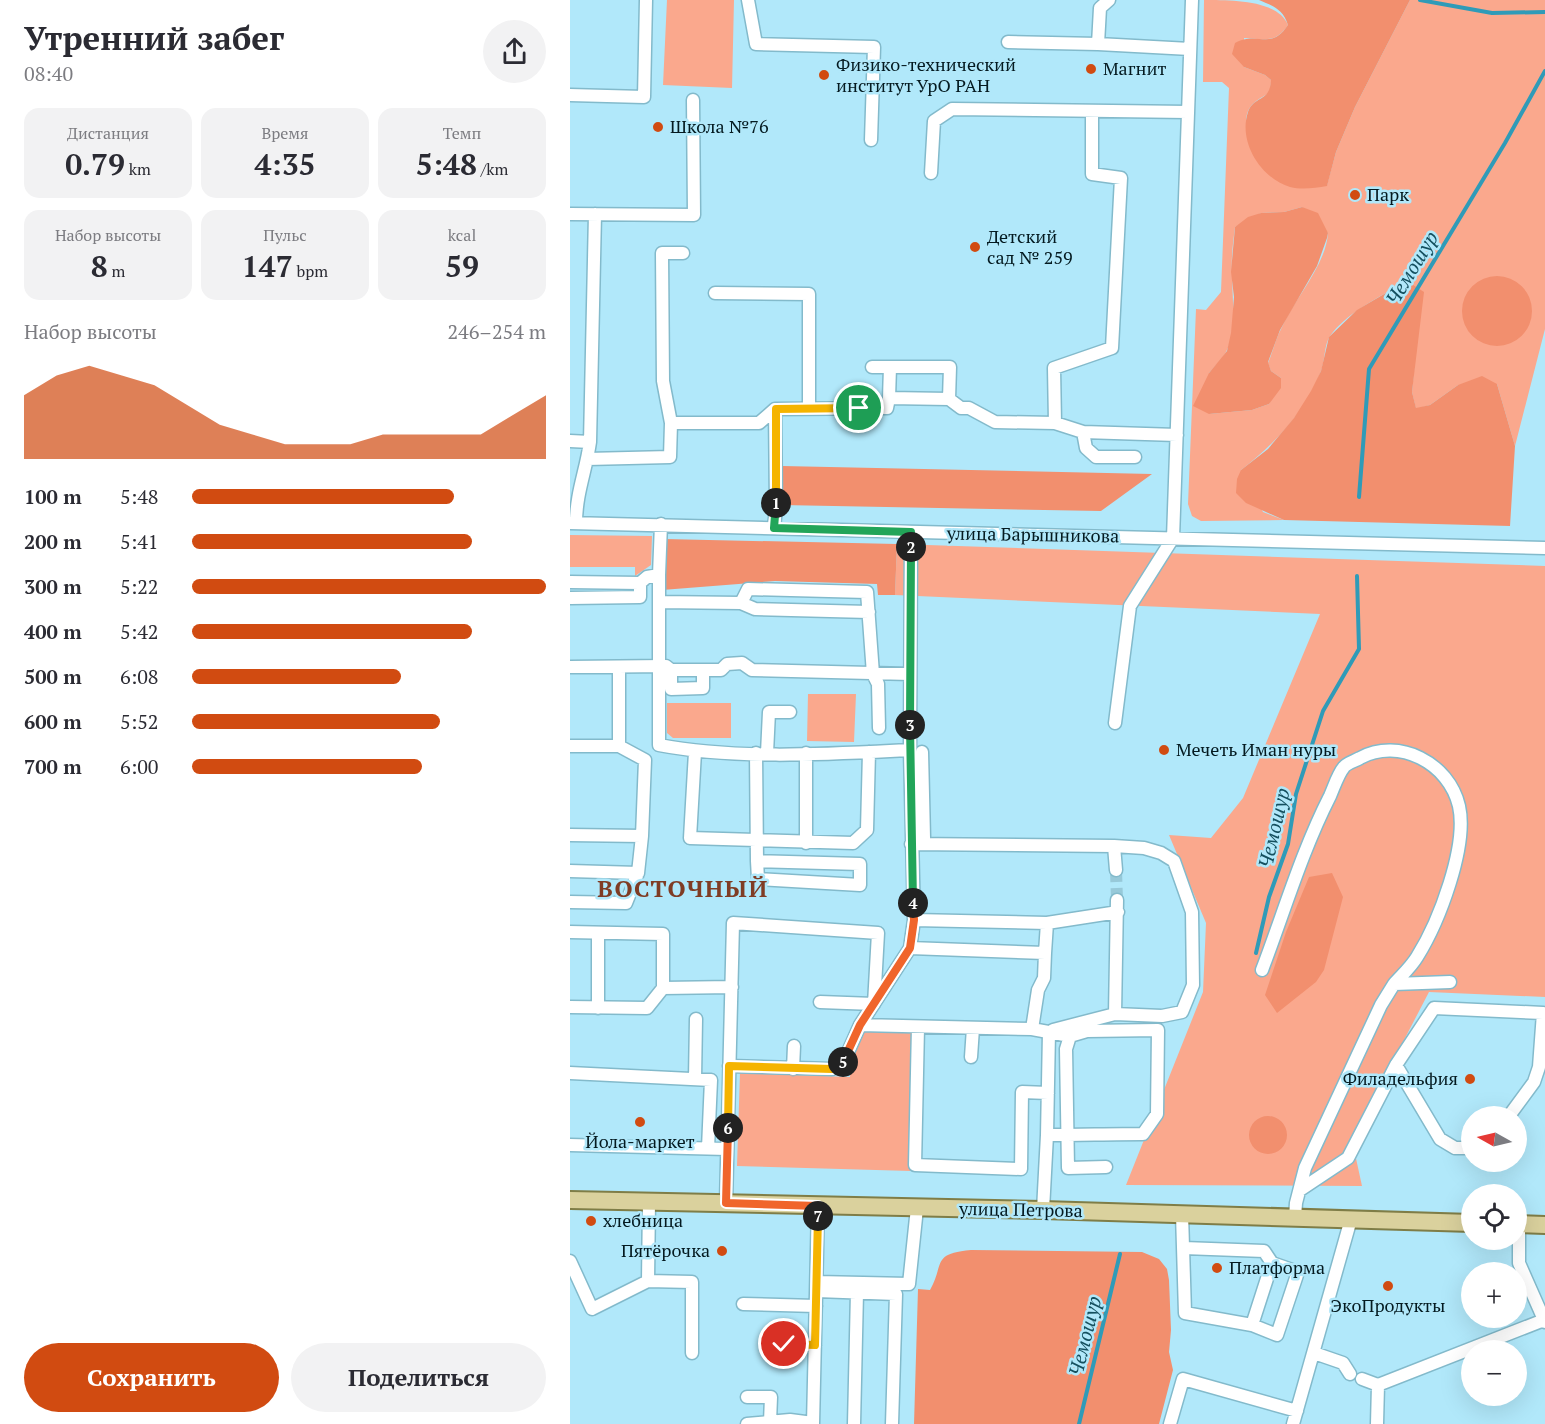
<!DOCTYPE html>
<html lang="ru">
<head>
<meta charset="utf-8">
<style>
	body { margin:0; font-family:"PT Serif",serif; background:#f2f2f3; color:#2b2b33; height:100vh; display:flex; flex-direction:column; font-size:22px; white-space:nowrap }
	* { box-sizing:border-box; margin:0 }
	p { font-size:20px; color:#7c7c81 }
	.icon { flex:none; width:33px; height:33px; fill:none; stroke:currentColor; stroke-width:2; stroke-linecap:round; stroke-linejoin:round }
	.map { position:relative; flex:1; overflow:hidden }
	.panel { display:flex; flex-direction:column; background:#fff; width:570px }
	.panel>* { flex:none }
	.needle { width:39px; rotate:278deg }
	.fabs { position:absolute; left:891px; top:1106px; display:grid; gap:12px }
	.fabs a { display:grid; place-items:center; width:66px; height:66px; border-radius:50%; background:#fff; box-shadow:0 6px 24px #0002; font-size:30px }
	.pin { position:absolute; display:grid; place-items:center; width:51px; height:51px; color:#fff; margin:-26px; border:3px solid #fff; border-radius:50%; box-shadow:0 2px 6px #0007 }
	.km { position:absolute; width:30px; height:30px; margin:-15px; border-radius:50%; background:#222; color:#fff; font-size:16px; line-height:30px; text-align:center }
	.round { display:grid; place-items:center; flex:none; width:63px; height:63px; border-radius:32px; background:#f2f2f3 }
	.headline { display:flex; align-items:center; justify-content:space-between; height:102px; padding:0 24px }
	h1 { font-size:33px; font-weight:700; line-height:45px }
	.stats { display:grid; grid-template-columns:repeat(3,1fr); gap:9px; height:102px; padding:6px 24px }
	.stats div { display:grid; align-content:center; border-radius:15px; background:#f2f2f3; text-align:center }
	.stats b { font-size:30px; font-weight:700 }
	.stats small { font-size:16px; font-weight:400 }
	.stats p { font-size:16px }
	.chart { height:168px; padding:12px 24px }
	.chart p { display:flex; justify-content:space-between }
	.chart svg { width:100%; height:108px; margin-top:6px; fill:#d14b11; opacity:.7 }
	.cta { display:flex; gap:12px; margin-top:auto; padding:12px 24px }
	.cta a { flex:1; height:69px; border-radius:36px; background:#d14b11; color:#fff; font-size:24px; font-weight:700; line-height:69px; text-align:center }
	.cta a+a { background:#f2f2f3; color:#2b2b33 }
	ul { padding:0 24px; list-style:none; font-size:20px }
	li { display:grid; grid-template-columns:96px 72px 1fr; align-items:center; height:45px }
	li i { height:15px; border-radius:8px; background:#d14b11 }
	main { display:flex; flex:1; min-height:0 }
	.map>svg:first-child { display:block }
	.green { fill:#faa88d; fill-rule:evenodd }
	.forest { fill:#f28f6e }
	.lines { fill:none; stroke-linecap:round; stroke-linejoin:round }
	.stream { stroke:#2f9bb8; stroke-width:4 }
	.minor-tunnel { stroke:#97c9d9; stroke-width:12; stroke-dasharray:12 6; stroke-linecap:butt }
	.minor-casing { stroke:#83bacb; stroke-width:15 }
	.major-casing { stroke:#7f7d47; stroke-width:20 }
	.minor { stroke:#fff; stroke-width:12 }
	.major { stroke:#dad19d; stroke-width:16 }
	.split-1-casing { stroke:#fff; stroke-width:12 }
	.split-2-casing { stroke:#fff; stroke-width:12 }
	.split-3-casing { stroke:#fff; stroke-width:12 }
	.split-4-casing { stroke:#fff; stroke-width:12 }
	.split-5-casing { stroke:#fff; stroke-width:12 }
	.split-6-casing { stroke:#fff; stroke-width:12 }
	.split-7-casing { stroke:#fff; stroke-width:12 }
	.split-8-casing { stroke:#fff; stroke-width:12 }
	.split-1 { stroke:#f5b400; stroke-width:8 }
	.split-2 { stroke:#22a559; stroke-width:8 }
	.split-3 { stroke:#22a559; stroke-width:8 }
	.split-4 { stroke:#22a559; stroke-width:8 }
	.split-5 { stroke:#f0652b; stroke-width:8 }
	.split-6 { stroke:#f5b400; stroke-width:8 }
	.split-7 { stroke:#f0652b; stroke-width:8 }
	.split-8 { stroke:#f5b400; stroke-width:8 }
	.poi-dot { fill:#d14b11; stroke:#b1e8fa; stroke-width:2 }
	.labels { text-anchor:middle; stroke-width:5; stroke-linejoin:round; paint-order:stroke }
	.poi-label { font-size:18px; fill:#041a20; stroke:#b1e8fa; text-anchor:start }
	.street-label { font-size:18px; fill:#041a20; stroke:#b1e8fa }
	.water-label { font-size:20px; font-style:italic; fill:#15505f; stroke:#b1e8fa }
	.district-label { font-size:24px; font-weight:bold; letter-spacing:1.5px; fill:#7f3c24; stroke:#b1e8fa }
</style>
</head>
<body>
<main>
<section class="panel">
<div class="headline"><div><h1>Утренний забег</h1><p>08:40</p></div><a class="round"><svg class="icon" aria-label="share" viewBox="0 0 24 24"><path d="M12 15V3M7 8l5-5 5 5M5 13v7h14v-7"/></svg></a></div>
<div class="stats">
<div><p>Дистанция</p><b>0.79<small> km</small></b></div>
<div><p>Время</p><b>4:35</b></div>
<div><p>Темп</p><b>5:48<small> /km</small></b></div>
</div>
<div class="stats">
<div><p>Набор высоты</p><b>8<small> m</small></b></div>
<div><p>Пульс</p><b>147<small> bpm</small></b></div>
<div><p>kcal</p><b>59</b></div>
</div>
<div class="chart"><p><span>Набор высоты</span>246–254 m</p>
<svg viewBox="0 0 160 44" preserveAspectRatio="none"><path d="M0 44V18L10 10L20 6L30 10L40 14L50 22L60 30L70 34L80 38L90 38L100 38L110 34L120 34L130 34L140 34L150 26L160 18V44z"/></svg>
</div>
<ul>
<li><b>100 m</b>5:48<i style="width:74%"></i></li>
<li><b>200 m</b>5:41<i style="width:79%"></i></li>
<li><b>300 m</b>5:22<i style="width:100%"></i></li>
<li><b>400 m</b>5:42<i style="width:79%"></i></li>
<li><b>500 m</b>6:08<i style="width:59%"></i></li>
<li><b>600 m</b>5:52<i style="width:70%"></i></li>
<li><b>700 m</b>6:00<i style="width:65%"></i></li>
</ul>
<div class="cta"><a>Сохранить</a><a>Поделиться</a></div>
</section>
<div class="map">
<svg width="975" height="1424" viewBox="0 0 975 1424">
	<rect width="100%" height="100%" fill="#b1e8fa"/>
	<path class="green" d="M97,0H164L162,88L93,85Z
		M634,0C662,0 708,0 718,25C705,44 695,39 674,38V67L695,75L701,80C701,97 696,93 685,102C672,112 676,130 679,144L757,185L766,152L785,107L840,0H975V329L945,446L927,384L888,385L860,405L846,409L842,392L849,319L826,287C804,300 776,314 760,336C754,345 755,361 751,371C736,412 704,444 671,470L693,512L714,520L631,521L622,516L618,504L626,309L636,310L651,292L659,88L652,82H633ZM732,207L758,233C756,265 725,298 712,327C706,338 703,351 698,363L701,371L711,378L699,404L682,410L639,414V373C644,367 652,359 656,352C667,332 662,295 662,274C661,258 663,243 665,227L691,213L714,212Z
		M0,535L82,536L81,565L65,576V567H0Z
		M327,544L975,566V997L859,992L782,1140L792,1186L556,1185L633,992L636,923L599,835L641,838L673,798L750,614L325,595Z
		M238,694H286L284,742L237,741Z
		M97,703H161V738H103L97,733Z
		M282,1031L346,1033L341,1171L167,1166L170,1073L280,1077Z"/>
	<path class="forest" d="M689,0H840L785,107L766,152L757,186C745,188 732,190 720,187C690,178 668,141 678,112C684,95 700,103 701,80L695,75L674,67L662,54L665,43C688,30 700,52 718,25C713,9 703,6 689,0Z
		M732,207L748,213L758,233L757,238L747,266L710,330L698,362L701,371L711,378V388L699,404L682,410L639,414L623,406L639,373L657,351L661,333L664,297L661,272L665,227L678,217L691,213L714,212Z
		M892 311a35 35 0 1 1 70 0a35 35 0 1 1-70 0Z
		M840,283L854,292L842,392L846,408L860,405L888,385L912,376L927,384L945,446L940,526L714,520L676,503L666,493L667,479L671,470L698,449L724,418L741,391L751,371L759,337L787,310L826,287Z
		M212,466L582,474L531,511L211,505Z
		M94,539L327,544L325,595H308L307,584L205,581L92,590Z
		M762,873L773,897L754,970L746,982L707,1013L695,995L716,932L739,877Z
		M679 1135a19 19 0 1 1 38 0a19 19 0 1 1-38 0Z
		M401,1250L572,1252L589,1259L597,1269L599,1280L601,1330L599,1352L603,1370L589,1424H344L348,1289L360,1290C375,1263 361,1254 401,1250Z"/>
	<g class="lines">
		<path class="stream" d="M850,0L922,13L975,12
			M789,497L799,369L935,143L975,71
			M686,953L699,897L718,844L726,794L753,711L789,649L787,576
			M509,1424L550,1254"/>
		<path class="minor-tunnel" d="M546,870L547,900"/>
		<defs>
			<path id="minor" d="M178,0L186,44L304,47L301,140
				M539,0L530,8L528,44L620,49
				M438,42L528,44
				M0,95L74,97L76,0
				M361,173L364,121L382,109L618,112
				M0,214L124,215L123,100
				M145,293L239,294V408
				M302,367H320
				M319,398L320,367H380L379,399
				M101,423L93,381L92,253H113
				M485,423L484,368L542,348L551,178L522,174V111
				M513,432L516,448L526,457H565
				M0,441L20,442
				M17,459L100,457L101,423H189L205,409
				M0,523L975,548
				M6,523C6,493 16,471 20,442L25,214
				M91,524L89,575V745C168,760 260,754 340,750
				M204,528L206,508L205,409L317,408L319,398L379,399L391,408H399L425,422L485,423L513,432L607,435
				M0,582L70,583L77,577L89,575
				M0,598L70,597V583
				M89,602L171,603L178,589L297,592L303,674L308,684L309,728
				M171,603L185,609L299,612
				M0,667L96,666L101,670H151L157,664L172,663L182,670L340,674
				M101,670V689L133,688V670
				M545,723L560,606L603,538L622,0
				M0,746H49
				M125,752L120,838L283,843L297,830L299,752
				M352,752L354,838
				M186,753L187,861L188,879L290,885V864L187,861
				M197,753L199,712H220
				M0,835L72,836L75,760L49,746V667
				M236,843V753
				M341,844L544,846L574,848L591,853L604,861L622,912L623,985L612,1012L592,1016L545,1014
				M544,846L546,870
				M0,871L68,873
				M0,902L56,903L68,873L72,836
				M344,920L477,923L548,912
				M0,932L93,934V988
				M28,933V1008
				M340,948L475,953L477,923
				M692,970C714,912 732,851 760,796C764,787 768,774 774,767C777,763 785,761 790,758C829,737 879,763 889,806C898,846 869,922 847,957C841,967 831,976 824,984
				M0,1007L77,1008L93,988L162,987
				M290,1025L462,1029L500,1036
				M348,1027L345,1165L451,1169L452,1092L478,1093
				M462,1029L468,990L474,978L475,953
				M483,1030L545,1014L547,900
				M401,1057L403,1028
				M826,1065L870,1139L885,1148H902
				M159,1066L262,1069L274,1061L290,1025L340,948L344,920L340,750L341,532
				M223,1069L224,1046
				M0,1073L141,1080L138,1148
				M125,1079L126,1019
				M477,1135C509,1135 541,1134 573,1134L587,1114L588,1030L517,1031L500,1036L496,1049L498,1168L536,1167
				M0,1145L157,1149
				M730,1190L778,1158L826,1065L864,1008L973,1013L969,1067L964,1082L939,1116
				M79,1202L78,1281L122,1282V1353
				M156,1203L163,923L308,933L304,1004L250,1002
				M473,1210L477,1135L479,1032
				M612,1214L615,1313L682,1325L702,1263L694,1251L614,1248
				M725,1217L726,1203L735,1168L811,1005L824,984L880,982
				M949,1224V1263L975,1322
				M0,1261L22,1309L78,1281
				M247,1282L339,1284L347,1208
				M247,1291L326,1294L322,1424
				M173,1304L246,1306
				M682,1325L707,1335L728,1272L702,1263
				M214,1344L245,1345
				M744,1353L773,1363L780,1374
				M792,1379L808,1385L807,1424
				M808,1385L974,1320
				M177,1397H201L200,1422
				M177,1424L220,1420L243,1423
				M243,1424L248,1206
				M284,1424L287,1292
				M600,1424L613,1379L727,1411
				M723,1424L781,1219"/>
			<path id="major" d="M0,1200L473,1210L902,1223
				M946,1224L975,1225"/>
		</defs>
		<use href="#minor" class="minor-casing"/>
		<use href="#major" class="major-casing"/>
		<use href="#minor" class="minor"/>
		<use href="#major" class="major"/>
	</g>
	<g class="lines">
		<defs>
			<path id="split-1" d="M206,503V409L289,408"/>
			<path id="split-2" d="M206,503L204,528L341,532V547"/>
			<path id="split-3" d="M340,725L341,547"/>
			<path id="split-4" d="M340,725L343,903"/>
			<path id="split-5" d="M273,1062L290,1025L340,948L344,920L343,903"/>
			<path id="split-6" d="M158,1128L159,1066L262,1069L273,1062"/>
			<path id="split-7" d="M158,1128L156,1203L248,1206V1216"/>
			<path id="split-8" d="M214,1344L245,1345L248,1216"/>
		</defs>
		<use href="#split-1" class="split-1-casing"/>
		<use href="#split-2" class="split-2-casing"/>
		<use href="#split-3" class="split-3-casing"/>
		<use href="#split-4" class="split-4-casing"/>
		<use href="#split-5" class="split-5-casing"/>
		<use href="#split-6" class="split-6-casing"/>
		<use href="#split-7" class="split-7-casing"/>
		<use href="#split-8" class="split-8-casing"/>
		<use href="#split-1" class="split-1"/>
		<use href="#split-2" class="split-2"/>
		<use href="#split-3" class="split-3"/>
		<use href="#split-4" class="split-4"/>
		<use href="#split-5" class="split-5"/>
		<use href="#split-6" class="split-6"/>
		<use href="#split-7" class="split-7"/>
		<use href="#split-8" class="split-8"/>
	</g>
	<g class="poi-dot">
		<circle cx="521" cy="69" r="6"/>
		<circle cx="254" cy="75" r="6"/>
		<circle cx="88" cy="127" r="6"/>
		<circle cx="785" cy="195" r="6"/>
		<circle cx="405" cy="247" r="6"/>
		<circle cx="594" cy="750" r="6"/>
		<circle cx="900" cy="1079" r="6"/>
		<circle cx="70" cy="1122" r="6"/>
		<circle cx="21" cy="1221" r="6"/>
		<circle cx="152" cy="1251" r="6"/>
		<circle cx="647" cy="1268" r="6"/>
		<circle cx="818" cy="1286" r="6"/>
	</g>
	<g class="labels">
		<g class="poi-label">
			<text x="266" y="71">Физико-технический<tspan x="266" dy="21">институт УрО РАН</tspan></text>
			<text x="533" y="75">Магнит</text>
			<text x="100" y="133">Школа №76</text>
			<text x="797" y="201">Парк</text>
			<text x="417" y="243">Детский<tspan x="417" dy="21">сад № 259</tspan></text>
			<text x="606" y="756">Мечеть Иман нуры</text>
			<text x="888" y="1085" text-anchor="end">Филадельфия</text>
			<text x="70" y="1148" text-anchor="middle">Йола-маркет</text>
			<text x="33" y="1227">хлебница</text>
			<text x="140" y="1257" text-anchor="end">Пятёрочка</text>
			<text x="659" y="1274">Платформа</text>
			<text x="818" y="1312" text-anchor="middle">ЭкоПродукты</text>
		</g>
		<g class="street-label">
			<text transform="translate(463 535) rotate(1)" y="6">улица Барышникова</text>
			<text transform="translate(451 1210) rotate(1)" y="6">улица Петрова</text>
		</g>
		<g class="water-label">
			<text transform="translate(842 268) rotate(-59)" y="7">Чемошур</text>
			<text transform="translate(704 828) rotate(-77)" y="7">Чемошур</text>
			<text transform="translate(515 1336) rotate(-76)" y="7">Чемошур</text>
		</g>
		<g class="district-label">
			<text x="113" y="897">ВОСТОЧНЫЙ</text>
		</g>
	</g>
</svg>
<div class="fabs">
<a><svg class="needle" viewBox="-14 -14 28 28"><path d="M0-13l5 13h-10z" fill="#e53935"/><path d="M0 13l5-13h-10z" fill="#7c7c81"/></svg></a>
<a><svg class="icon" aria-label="locate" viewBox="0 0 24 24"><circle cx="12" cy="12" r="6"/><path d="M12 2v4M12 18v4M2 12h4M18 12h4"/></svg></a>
<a>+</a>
<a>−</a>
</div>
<div class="pin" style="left:289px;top:408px;background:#1e9e55"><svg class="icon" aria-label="arrive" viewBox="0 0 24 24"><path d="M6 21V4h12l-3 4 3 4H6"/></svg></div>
<div class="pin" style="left:214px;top:1344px;background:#d93025"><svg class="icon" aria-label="check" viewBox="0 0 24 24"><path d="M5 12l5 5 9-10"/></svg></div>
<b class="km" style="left:206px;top:503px">1</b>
<b class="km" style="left:341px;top:547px">2</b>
<b class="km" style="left:340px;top:725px">3</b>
<b class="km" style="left:343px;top:903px">4</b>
<b class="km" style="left:273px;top:1062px">5</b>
<b class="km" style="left:158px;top:1128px">6</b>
<b class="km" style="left:248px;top:1216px">7</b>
</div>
</main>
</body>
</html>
